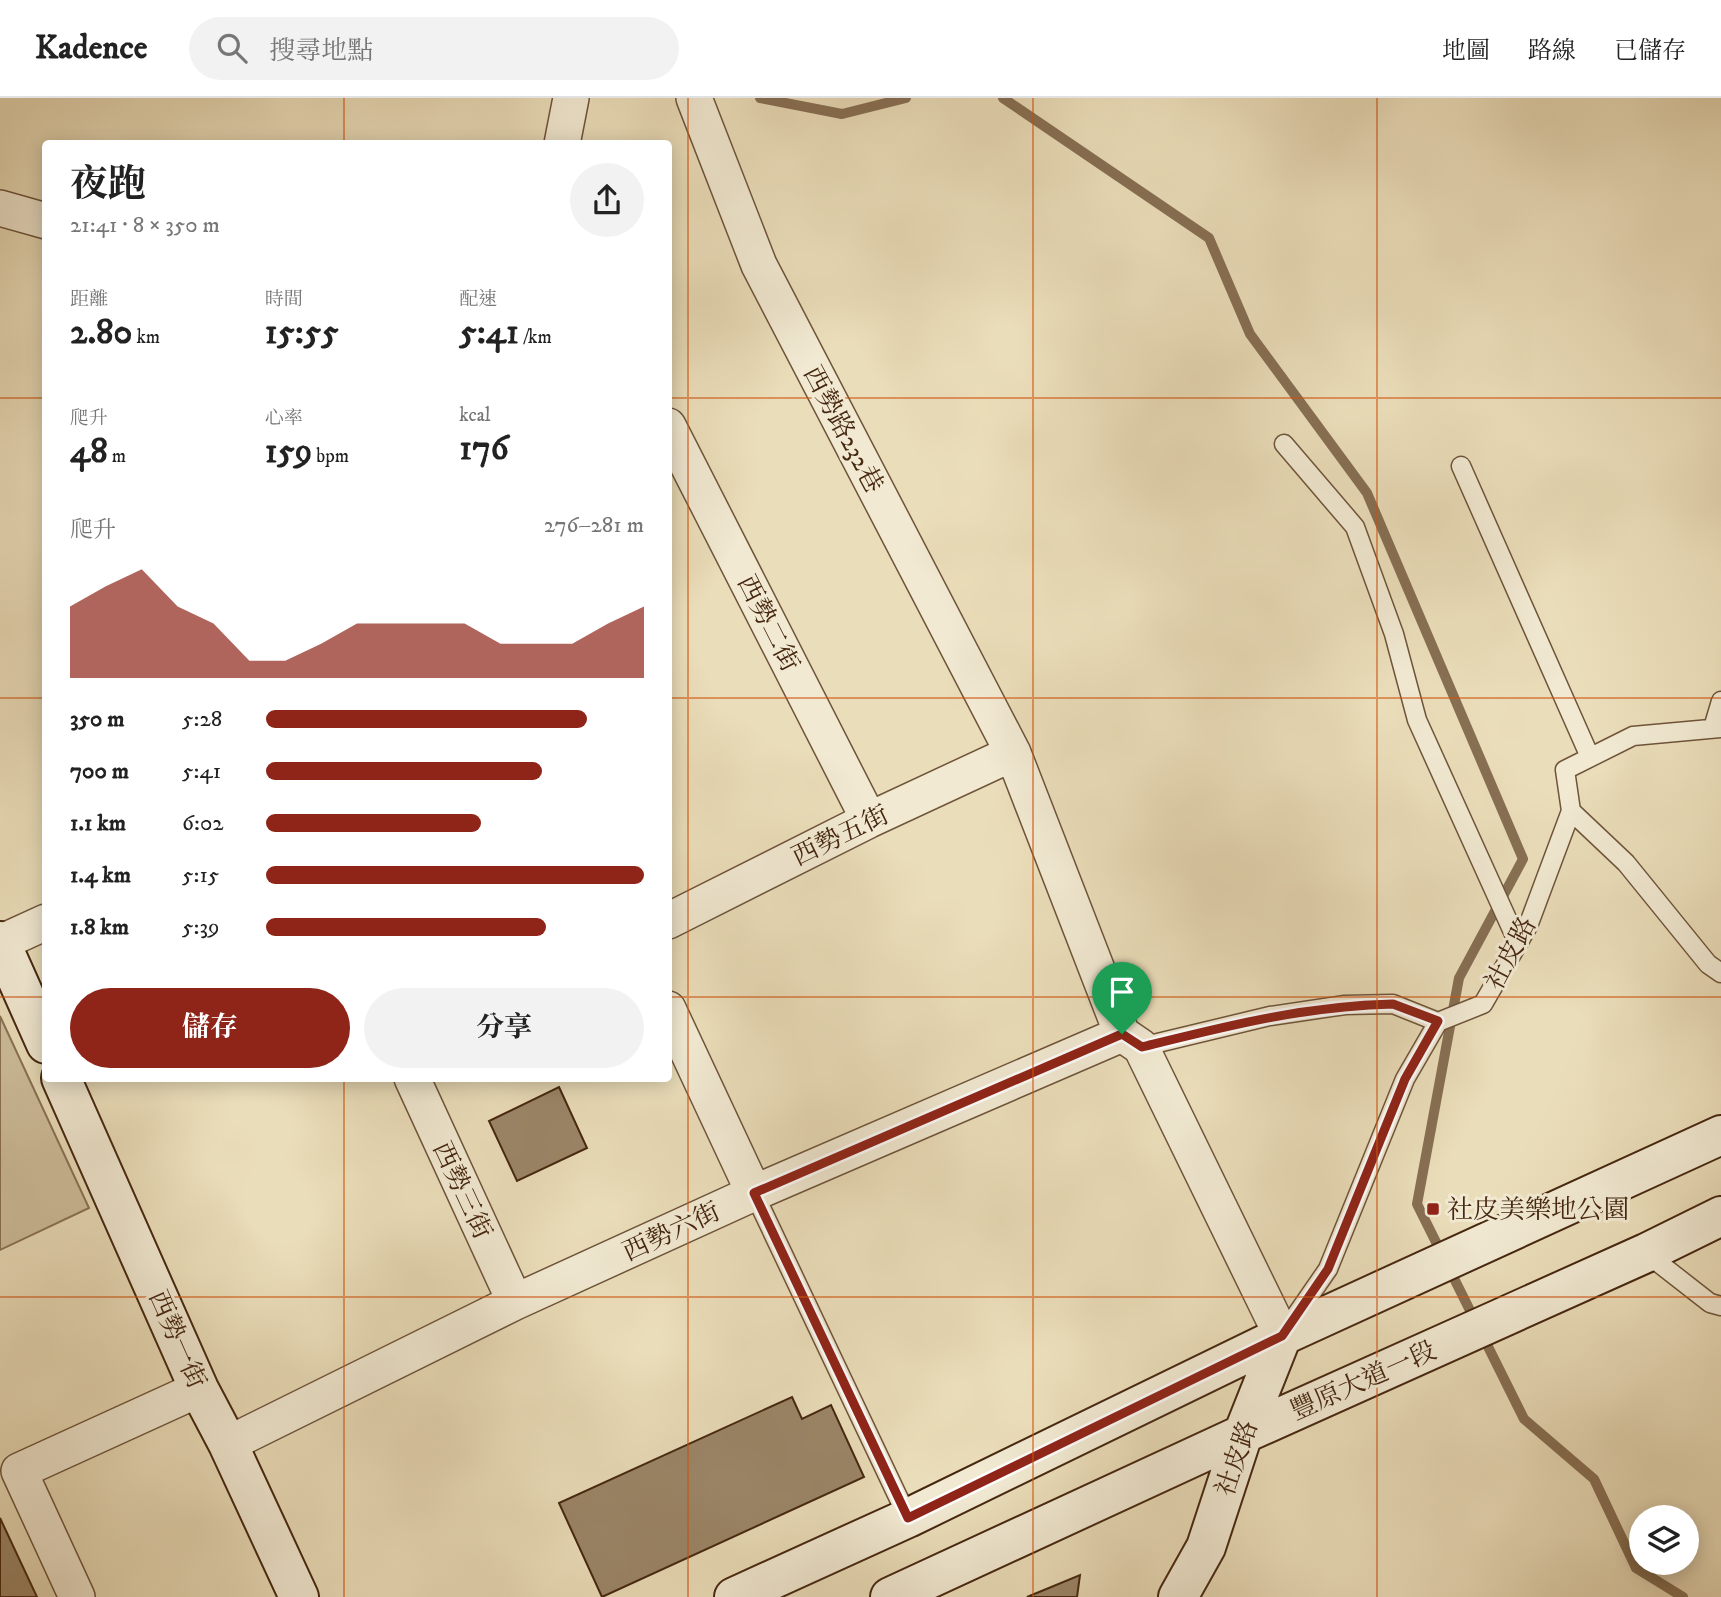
<!DOCTYPE html>
<html lang="zh-TW">
<head>
<meta charset="utf-8">
<style>
	body { margin:0; font-family:"IM FELL DW Pica","Noto Serif TC",serif; background:#f2f2f2; color:#222; height:100vh; display:flex; flex-direction:column; font-size:26px; white-space:nowrap }
	* { box-sizing:border-box; margin:0 }
	p { font-size:23px; color:#767676 }
	.icon { flex:none; width:38px; height:38px; fill:none; stroke:currentColor; stroke-width:2; stroke-linecap:round; stroke-linejoin:round }
	.map { position:relative; flex:1; overflow:hidden }
	.side { position:absolute; left:42px; top:42px; width:630px; height:942px; display:flex; flex-direction:column; background:#fff; border-radius:7px; box-shadow:0 4px 18px #0003 }
	.side>* { flex:none }
	.controls { position:absolute; left:1629px; top:1407px; display:grid; gap:14px }
	.controls a { display:grid; place-items:center; width:70px; height:70px; border-radius:50%; background:#fff; box-shadow:0 4px 18px #0003; font-size:35px }
	.pin { position:absolute; display:grid; place-items:center; width:60px; height:60px; color:#fff; margin:-72px -30px; border-radius:50% 50% 50% 0; rotate:-45deg; box-shadow:0 0 7px #0007 }
	.pin .icon { rotate:45deg }
	.round { display:grid; place-items:center; flex:none; width:74px; height:74px; border-radius:37px; background:#f2f2f2 }
	.head { display:flex; align-items:center; justify-content:space-between; height:119px; padding:0 28px }
	h1 { font-size:38px; font-weight:700; line-height:52px }
	.metrics { display:grid; grid-template-columns:repeat(3,1fr); gap:10px; height:119px; padding:7px 28px }
	.metrics div { display:grid; align-content:center }
	.metrics b { font-size:35px; font-weight:700 }
	.metrics small { font-size:19px; font-weight:400 }
	.metrics p { font-size:19px }
	.chart { height:196px; padding:14px 28px }
	.chart p { display:flex; justify-content:space-between }
	.chart svg { width:100%; height:126px; margin-top:7px; fill:#8f2418; opacity:.7 }
	.cta { display:flex; gap:14px; margin-top:auto; padding:14px 28px }
	.cta a { flex:1; height:80px; border-radius:42px; background:#8f2418; color:#fff; font-size:28px; font-weight:700; line-height:80px; text-align:center }
	.cta a+a { background:#f2f2f2; color:#222 }
	ul { padding:0 28px; list-style:none; font-size:23px }
	li { display:grid; grid-template-columns:112px 84px 1fr; align-items:center; height:52px }
	li i { height:18px; border-radius:9px; background:#8f2418 }
	header { display:flex; align-items:center; gap:42px; box-sizing:border-box; height:98px; padding:0 35px; background:#fff; border-bottom:2px solid #e0e0e0 }
	header strong { font-size:33px }
	nav { display:flex; gap:38px; margin-inline-start:auto; font-size:24px }
	.search { width:490px; height:63px; background:#f2f2f2; display:flex; align-items:center; gap:18px; box-sizing:border-box; padding:0 24px; border-radius:38px; color:#767676; font-size:26px }
	.map>svg:first-child { display:block }
	.green { fill:#cebe9c; stroke:#8a7256; stroke-width:2 }
	.lines { fill:none; stroke-linecap:round; stroke-linejoin:round }
	.stream { stroke:#876f53; stroke-width:10 }
	.building { fill:#9b8668; stroke:#462710; stroke-width:2 }
	.lane-casing { stroke:#6f543a; stroke-width:21 }
	.street-casing { stroke:#6f543a; stroke-width:38 }
	.secondary-casing { stroke:#462710; stroke-width:42 }
	.lane { stroke:#f1e9d2; stroke-width:18 }
	.street { stroke:#f1e9d2; stroke-width:35 }
	.secondary { stroke:#f1e9d2; stroke-width:38 }
	.route-casing { stroke:#fff; stroke-width:14 }
	.route { stroke:#8f2418; stroke-width:9 }
	.grid { fill:none; stroke:#d0520d; stroke-width:2; stroke-opacity:0.55 }
	.poi-dot { fill:#8f2418; stroke:#f1e9d2; stroke-width:2.5 }
	.labels { text-anchor:middle; stroke-width:6; stroke-linejoin:round; paint-order:stroke }
	.street-label { font-size:26px; fill:#462710; stroke:#f1e9d2 }
	.poi-label { font-size:26px; fill:#462710; stroke:#f1e9d2; text-anchor:start }
</style>
</head>
<body>
<header>
<strong>Kadence</strong>
<div class="search"><svg class="icon" aria-label="search" viewBox="0 0 24 24"><circle cx="10" cy="10" r="6"/><path d="M15 15l6 6"/></svg>搜尋地點</div>
<nav><a>地圖</a><a>路線</a><a>已儲存</a></nav>
</header>
<div class="map">
<svg width="1721" height="1499" viewBox="0 0 1721 1499">
	<rect width="100%" height="100%" fill="#eaddb9"/>
	<filter id="stains"><feTurbulence type="fractalNoise" baseFrequency=".00286" numOctaves="4"/><feColorMatrix values="0 0 0 0 .2 0 0 0 0 .09 0 0 0 0 .02 0 0 0 .5 -.17"/></filter>
	<radialGradient id="worn" r=".72"><stop offset=".6" stop-color="#630" stop-opacity="0"/><stop offset="1" stop-color="#630" stop-opacity=".3"/></radialGradient>
	<path class="green" d="M0,918L89,1110L0,1152Z"/>
	<g class="lines">
		<path class="stream" d="M760,0L842,16L906,0
			M1003,0L1209,140L1250,236L1367,395L1523,761L1459,880L1417,1106L1524,1321L1594,1381L1636,1470L1683,1499"/>
	</g>
	<path class="building" d="M559,989L587,1050L517,1083L489,1023Z
		M792,1299L802,1321L831,1307L864,1379L602,1499L559,1405Z
		M0,1420L37,1499H0Z
		M1080,1477L1077,1499H1027L1044,1492Z"/>
	<g class="lines">
		<defs>
			<path id="lane" d="M1284,346L1355,429L1394,536L1417,622L1518,845
				M1461,368L1590,659
				M1713,630L1721,603
				M1571,713L1626,765L1708,866L1721,875
				M1141,949L1270,918L1345,907L1393,906L1438,924
				M754,1095L908,1420
				M1646,1155L1710,1205L1721,1208
				M1290,1226L1328,1171L1405,981L1438,924L1483,906L1528,828L1571,713L1565,672L1633,638L1721,630"/>
			<path id="street" d="M694,0L759,167L1013,655L1122,936L1141,949L1282,1238
				M562,46L571,0
				M0,110L46,123
				M668,328L869,722
				M668,823L869,722L1013,655
				M0,845L46,824
				M668,911L754,1095
				M412,980L515,1204
				M228,1346L515,1204L754,1095L1122,936
				M77,1499L19,1373L199,1291"/>
			<path id="secondary" d="M0,843L46,946
				M61,980L199,1291L228,1346L299,1499
				M734,1499L908,1420L1282,1238L1721,1037
				M890,1499L1243,1336L1646,1155L1721,1118
				M1178,1499L1206,1449L1243,1336L1282,1238"/>
		</defs>
		<use href="#lane" class="lane-casing"/>
		<use href="#street" class="street-casing"/>
		<use href="#secondary" class="secondary-casing"/>
		<use href="#lane" class="lane"/>
		<use href="#street" class="street"/>
		<use href="#secondary" class="secondary"/>
	</g>
	<g class="lines">
		<defs>
			<path id="route" d="M1393,906L1438,923L1405,981L1328,1171L1282,1238L908,1420L754,1095L1122,936L1142,949C1227,928 1304,908 1393,906Z"/>
		</defs>
		<use href="#route" class="route-casing"/>
		<use href="#route" class="route"/>
	</g>
	<path class="grid" d="M344,0V46M688,0V1499M1033,0V1499M1377,0V1499M0,300H46M668,300H1721M0,600H46M668,600H1721M0,899H46M668,899H1721M344,980V1499M0,1199H1721"/>
	<rect class="poi-dot" x="1426" y="1104" width="14" height="14" rx="3.5"/>
	<g class="labels">
		<g class="street-label">
			<text transform="translate(844 331) rotate(62)" y="9">西勢路232巷</text>
			<text transform="translate(769 525) rotate(63)" y="9">西勢二街</text>
			<text transform="translate(840 737) rotate(-26)" y="9">西勢五街</text>
			<text transform="translate(1510 855) rotate(-62)" y="9">社皮路</text>
			<text transform="translate(463 1092) rotate(65)" y="9">西勢三街</text>
			<text transform="translate(671 1133) rotate(-25)" y="9">西勢六街</text>
			<text transform="translate(178 1241) rotate(66)" y="9">西勢一街</text>
			<text transform="translate(1363 1282) rotate(-24)" y="9">豐原大道一段</text>
			<text transform="translate(1236 1360) rotate(-71)" y="9">社皮路</text>
		</g>
		<g class="poi-label">
			<text x="1447" y="1120">社皮美樂地公園</text>
		</g>
	</g>
	<rect width="100%" height="100%" filter="url(#stains)"/>
	<rect width="100%" height="100%" fill="url(#worn)"/>
</svg>
<div class="controls">
<a><svg class="icon" aria-label="layers" viewBox="0 0 24 24"><path d="M12 4l9 5-9 5-9-5zM3 14l9 5 9-5"/></svg></a>
</div>
<div class="pin" style="left:1122px;top:936px;background:#1e9e55"><svg class="icon" aria-label="arrive" viewBox="0 0 24 24"><path d="M6 21V4h12l-3 4 3 4H6"/></svg></div>
<section class="side">
<div class="head"><div><h1>夜跑</h1><p>21:41 · 8 × 350 m</p></div><a class="round"><svg class="icon" aria-label="share" viewBox="0 0 24 24"><path d="M12 15V3M7 8l5-5 5 5M5 13v7h14v-7"/></svg></a></div>
<div class="metrics">
<div><p>距離</p><b>2.80<small> km</small></b></div>
<div><p>時間</p><b>15:55</b></div>
<div><p>配速</p><b>5:41<small> /km</small></b></div>
</div>
<div class="metrics">
<div><p>爬升</p><b>48<small> m</small></b></div>
<div><p>心率</p><b>159<small> bpm</small></b></div>
<div><p>kcal</p><b>176</b></div>
</div>
<div class="chart"><p><span>爬升</span>276–281 m</p>
<svg viewBox="0 0 160 44" preserveAspectRatio="none"><path d="M0 44V19L10 12L20 6L30 19L40 25L50 38L60 38L70 32L80 25L90 25L100 25L110 25L120 32L130 32L140 32L150 25L160 19V44z"/></svg>
</div>
<ul>
<li><b>350 m</b>5:28<i style="width:85%"></i></li>
<li><b>700 m</b>5:41<i style="width:73%"></i></li>
<li><b>1.1 km</b>6:02<i style="width:57%"></i></li>
<li><b>1.4 km</b>5:15<i style="width:100%"></i></li>
<li><b>1.8 km</b>5:39<i style="width:74%"></i></li>
</ul>
<div class="cta"><a>儲存</a><a>分享</a></div>
</section>
</div>
</body>
</html>
